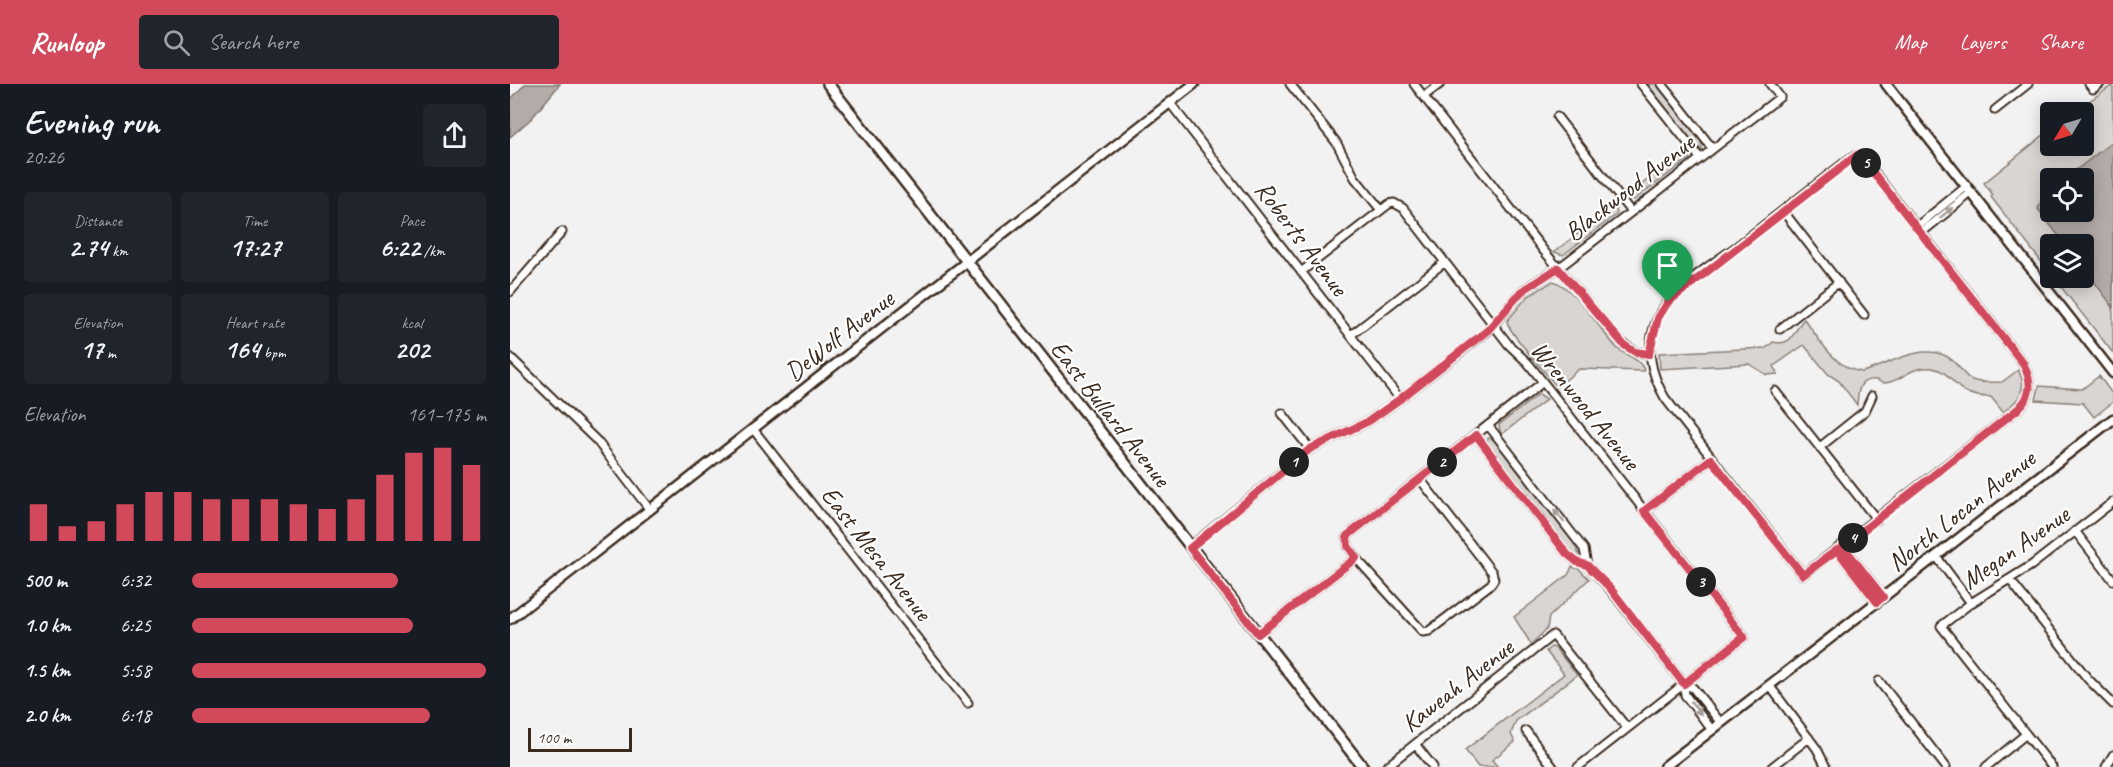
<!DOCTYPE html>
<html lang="en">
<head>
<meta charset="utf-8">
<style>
	body { margin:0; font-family:Caveat,sans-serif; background:#20242c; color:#f1f3f6; height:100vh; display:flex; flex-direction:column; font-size:22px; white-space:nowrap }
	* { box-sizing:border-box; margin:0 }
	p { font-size:20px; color:#9ea1a6 }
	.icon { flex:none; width:33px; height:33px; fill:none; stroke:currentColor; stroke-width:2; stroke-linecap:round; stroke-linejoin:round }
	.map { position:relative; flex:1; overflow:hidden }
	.details { display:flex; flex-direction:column; background:#171b24; width:510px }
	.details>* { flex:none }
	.needle { width:39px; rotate:232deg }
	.controls { position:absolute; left:1530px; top:18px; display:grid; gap:12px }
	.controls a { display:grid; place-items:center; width:54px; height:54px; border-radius:6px; background:#171b24; box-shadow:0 3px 15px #0003; font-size:30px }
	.scale { position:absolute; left:18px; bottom:15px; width:104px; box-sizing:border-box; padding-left:6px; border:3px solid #3b2a1e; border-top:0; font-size:16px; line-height:21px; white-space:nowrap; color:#3b2a1e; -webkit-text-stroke:4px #fff; paint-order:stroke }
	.pin { position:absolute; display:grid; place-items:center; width:51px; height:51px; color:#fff; margin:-62px -26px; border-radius:50% 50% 50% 0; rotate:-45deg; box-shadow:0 0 6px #0007 }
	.pin .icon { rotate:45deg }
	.km { position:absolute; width:30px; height:30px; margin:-15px; border-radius:50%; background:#222; color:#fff; font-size:16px; line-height:30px; text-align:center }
	.round { display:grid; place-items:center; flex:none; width:63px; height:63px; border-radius:6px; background:#20242c }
	.headline { display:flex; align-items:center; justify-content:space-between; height:102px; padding:0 24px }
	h1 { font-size:33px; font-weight:700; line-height:45px }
	.figures { display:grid; grid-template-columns:repeat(3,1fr); gap:9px; height:102px; padding:6px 24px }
	.figures div { display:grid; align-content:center; border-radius:6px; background:#20242c; text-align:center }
	.figures b { font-size:26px; font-weight:700 }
	.figures small { font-size:16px; font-weight:400 }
	.figures p { font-size:16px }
	.chart { height:168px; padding:12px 24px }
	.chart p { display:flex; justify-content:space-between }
	.chart svg { width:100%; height:108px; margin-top:6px; stroke:#d1495b; stroke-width:6 }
	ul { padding:0 24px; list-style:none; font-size:20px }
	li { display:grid; grid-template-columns:96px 72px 1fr; align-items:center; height:45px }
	li i { height:15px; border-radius:8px; background:#d1495b }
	header { display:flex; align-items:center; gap:36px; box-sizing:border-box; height:84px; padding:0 30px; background:#d1495b; color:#fff }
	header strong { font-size:28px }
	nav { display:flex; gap:33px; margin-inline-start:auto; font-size:21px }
	.search { width:420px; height:54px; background:#20242c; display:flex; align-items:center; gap:15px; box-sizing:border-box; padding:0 21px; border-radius:6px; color:#9ea1a6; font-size:22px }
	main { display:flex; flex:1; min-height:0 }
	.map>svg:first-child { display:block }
	.green { fill:#d8d5d2; stroke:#8a8078; stroke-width:1.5; fill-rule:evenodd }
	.water { fill:#b2aba7; stroke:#827770; stroke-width:1.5 }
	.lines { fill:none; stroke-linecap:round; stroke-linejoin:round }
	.minor-casing { stroke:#3b2a1e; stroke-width:11 }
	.tertiary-casing { stroke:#3b2a1e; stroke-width:13 }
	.secondary-casing { stroke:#3b2a1e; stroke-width:14 }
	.minor { stroke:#fff; stroke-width:7 }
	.tertiary { stroke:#fff; stroke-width:8 }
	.secondary { stroke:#fff; stroke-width:9 }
	.oneway { fill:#a79f9a }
	.route-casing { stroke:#fff; stroke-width:12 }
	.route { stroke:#d1495b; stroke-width:8 }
	.labels { text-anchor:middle; stroke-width:4.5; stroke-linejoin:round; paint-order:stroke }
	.street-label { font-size:26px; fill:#3b2a1e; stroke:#fff }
</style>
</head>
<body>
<header>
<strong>Runloop</strong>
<div class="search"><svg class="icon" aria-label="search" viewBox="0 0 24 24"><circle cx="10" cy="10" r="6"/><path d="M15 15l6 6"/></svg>Search here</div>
<nav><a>Map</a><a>Layers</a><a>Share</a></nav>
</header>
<main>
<section class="details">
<div class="headline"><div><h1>Evening run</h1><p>20:26</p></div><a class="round"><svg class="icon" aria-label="share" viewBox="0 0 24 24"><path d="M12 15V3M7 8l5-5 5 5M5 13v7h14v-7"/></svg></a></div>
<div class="figures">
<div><p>Distance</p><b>2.74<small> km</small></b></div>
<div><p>Time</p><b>17:27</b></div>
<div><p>Pace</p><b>6:22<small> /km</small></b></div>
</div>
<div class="figures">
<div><p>Elevation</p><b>17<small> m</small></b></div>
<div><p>Heart rate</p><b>164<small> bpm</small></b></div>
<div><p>kcal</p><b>202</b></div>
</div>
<div class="chart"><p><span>Elevation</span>161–175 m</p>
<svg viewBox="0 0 160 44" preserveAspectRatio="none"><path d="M5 44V29M15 44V38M25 44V36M35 44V29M45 44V24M55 44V24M65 44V27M75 44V27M85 44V27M95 44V29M105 44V31M115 44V27M125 44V17M135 44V8M145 44V6M155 44V13"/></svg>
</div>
<ul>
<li><b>500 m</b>6:32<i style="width:70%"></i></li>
<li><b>1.0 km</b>6:25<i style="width:75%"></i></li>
<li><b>1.5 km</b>5:58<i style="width:100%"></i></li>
<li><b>2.0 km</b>6:18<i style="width:81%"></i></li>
</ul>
</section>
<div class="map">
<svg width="1603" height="683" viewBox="0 0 1603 683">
	<rect width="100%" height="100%" fill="#f3f2f2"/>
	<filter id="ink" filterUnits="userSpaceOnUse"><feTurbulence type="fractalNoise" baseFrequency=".0167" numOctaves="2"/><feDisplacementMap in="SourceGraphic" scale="12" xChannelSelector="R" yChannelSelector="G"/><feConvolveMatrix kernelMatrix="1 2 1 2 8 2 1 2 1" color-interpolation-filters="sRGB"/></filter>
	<g filter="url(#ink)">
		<path class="green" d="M1136,0H1147L1191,57L1192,65L1185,64Z
			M1603,1V269L1544,194H1574V160H1540V189L1481,113L1483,111L1474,99L1540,46V62H1574V28H1563ZM1540,94H1574V128H1540Z
			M1176,66L1180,74L1124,116L1117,112Z
			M1105,121L1107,130L1053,171L1044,168Z
			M1043,197C1065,203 1090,246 1106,263C1114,272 1131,274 1134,287L1069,285L1047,303C1037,290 997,247 997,237L1017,213Z
			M1294,235C1310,256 1324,284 1352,288C1378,281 1409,259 1436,272C1447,277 1451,289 1460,295C1468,300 1483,298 1492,298L1508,286C1519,305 1508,317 1493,328L1481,313C1439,313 1447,288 1422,284C1400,281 1392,298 1374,299C1371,299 1369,297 1366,296C1348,294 1348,308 1347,321L1329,297L1318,290L1294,261L1264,282L1268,290L1257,291L1239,280L1150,285L1149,269L1256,264L1263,258C1284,263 1283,246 1294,235Z
			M1589,292L1603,311V318L1584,333L1573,319L1526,316L1529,302L1572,305Z
			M1029,310L1037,315L991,351L989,341Z
			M978,354L983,355L1065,460L1070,475L1058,466L976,361Z
			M1062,483L1069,485L1079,495L1039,533L1037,545L1021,560L1004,533L1058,491Z
			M1041,563L1045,564L1067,591L1006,637L1001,650L1005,658L982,676L988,683H968L955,666L1054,590L1036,567Z"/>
		<path class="water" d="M15,0H50L22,34L0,53V16Z
			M1603,57V223L1574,184V160H1555L1528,125L1532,114L1540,107V128H1574V94H1556Z"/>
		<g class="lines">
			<defs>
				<path id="minor" d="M780,0L826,58L845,94L871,126
					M904,0L1034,167L1110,257L1125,268L1139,270
					M1131,0L1190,74
					M1152,0L1202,64
					M1579,0L1583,5L1590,0
					M914,12L930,0
					M660,19L890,315
					M1485,26L1518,0
					M1047,33L1121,128
					M1347,71L1355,77L1513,279C1522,298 1523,310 1508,325L1293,491L1155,314C1140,288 1135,264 1147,235C1161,203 1204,180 1231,159C1267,131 1303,103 1339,75Z
					M1273,127L1354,231
					M1406,143L1457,102
					M1411,149L1462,108
					M791,188L879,120L884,119L893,124L999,261L1018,279L1234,553L1068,683
					M0,208L52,148
					M1270,245L1329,198
					M841,251L935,178
					M0,273L87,357L140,426
					M1265,307L1367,436
					M772,329L800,365
					M978,341L1074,465L1077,481
					M243,345L458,619
					M966,351L1057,470L1067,478L1077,481L1099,504L1174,600L1183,604L1211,639
					M1310,363L1355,327L1362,312
					M910,395L982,488L984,495L981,500L919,547L913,548L846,474L838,462L837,452L1033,298
					M1134,427L1201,375
					M1565,447L1603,496
					M1333,462L1373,513
					M680,463L800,365L859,337L890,315L979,246L1012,207L1054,180L1270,13L1260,0
					M1327,466L1367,518
					M1426,472L1461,519
					M1500,496L1578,595L1603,620
					M748,550L846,474
					M1369,597L1436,683
					M1174,600L1175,611L1202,646
					M1259,601L1307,665L1316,683
					M1016,647L1043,683
					M905,660L923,683
					M876,683L1043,551L1117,644
					M1262,683L1299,654
					M1476,683L1516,650
					M1542,683L1431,542L1461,519L1522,481L1603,418
					M1596,683L1603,671"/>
				<path id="tertiary" d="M1376,0L1603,289
					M0,535L684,0
					M1154,683L1603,335"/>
				<path id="secondary" d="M318,0L853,683"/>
			</defs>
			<use href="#minor" class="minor-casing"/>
			<use href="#tertiary" class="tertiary-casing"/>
			<use href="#secondary" class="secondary-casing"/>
			<use href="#minor" class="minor"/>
			<use href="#tertiary" class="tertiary"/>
			<use href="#secondary" class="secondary"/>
		</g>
		<defs><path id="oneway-solid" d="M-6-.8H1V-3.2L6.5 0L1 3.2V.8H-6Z" transform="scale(1.5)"/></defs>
		<g class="oneway">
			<use href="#oneway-solid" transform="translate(1436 129) rotate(-39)"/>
			<use href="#oneway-solid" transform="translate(1049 432) rotate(-128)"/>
			<use href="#oneway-solid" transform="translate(1186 624) rotate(52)"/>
		</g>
	</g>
	<g class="lines" filter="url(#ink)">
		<defs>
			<path id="route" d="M1347,71L1354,77L1513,279C1522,298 1523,310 1508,325L1333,462L1373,513L1367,518L1327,466L1293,491L1201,375L1134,427L1234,553L1174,600L1100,504L1077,481L1067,478L1057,470L966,351L837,452L838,462L846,474L748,550L680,464L800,365L859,337L890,315L978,246L1012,207L1048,184L1114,261L1125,268L1139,270L1148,234L1158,218Z"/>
		</defs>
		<use href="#route" class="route-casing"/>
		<use href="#route" class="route"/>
	</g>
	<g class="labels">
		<g class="street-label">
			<text transform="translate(1119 103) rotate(-38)" y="9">Blackwood Avenue</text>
			<text transform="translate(792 154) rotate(53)" y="9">Roberts Avenue</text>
			<text transform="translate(329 251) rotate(-38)" y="9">DeWolf Avenue</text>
			<text transform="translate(1076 321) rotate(51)" y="9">Wrenwood Avenue</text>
			<text transform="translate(601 329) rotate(52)" y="9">East Bullard Avenue</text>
			<text transform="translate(1451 426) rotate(-38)" y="9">North Locan Avenue</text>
			<text transform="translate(1505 463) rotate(-35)" y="9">Megan Avenue</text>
			<text transform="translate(367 469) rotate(52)" y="9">East Mesa Avenue</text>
			<text transform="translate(947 601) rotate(-38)" y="9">Kaweah Avenue</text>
		</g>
	</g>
</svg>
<div class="controls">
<a><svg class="needle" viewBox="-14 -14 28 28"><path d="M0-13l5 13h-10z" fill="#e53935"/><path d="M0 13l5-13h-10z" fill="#9ea1a6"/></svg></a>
<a><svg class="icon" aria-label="locate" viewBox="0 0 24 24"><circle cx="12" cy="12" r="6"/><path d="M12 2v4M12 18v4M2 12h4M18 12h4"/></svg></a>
<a><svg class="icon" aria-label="layers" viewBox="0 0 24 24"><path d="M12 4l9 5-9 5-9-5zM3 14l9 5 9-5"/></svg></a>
</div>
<div class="scale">100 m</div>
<div class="pin" style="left:1158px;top:218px;background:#1e9e55"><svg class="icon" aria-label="arrive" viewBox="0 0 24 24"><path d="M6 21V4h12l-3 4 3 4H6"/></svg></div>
<b class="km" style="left:784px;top:378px">1</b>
<b class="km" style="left:932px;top:378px">2</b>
<b class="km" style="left:1191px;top:498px">3</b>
<b class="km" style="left:1343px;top:454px">4</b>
<b class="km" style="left:1356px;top:79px">5</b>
</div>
</main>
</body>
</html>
